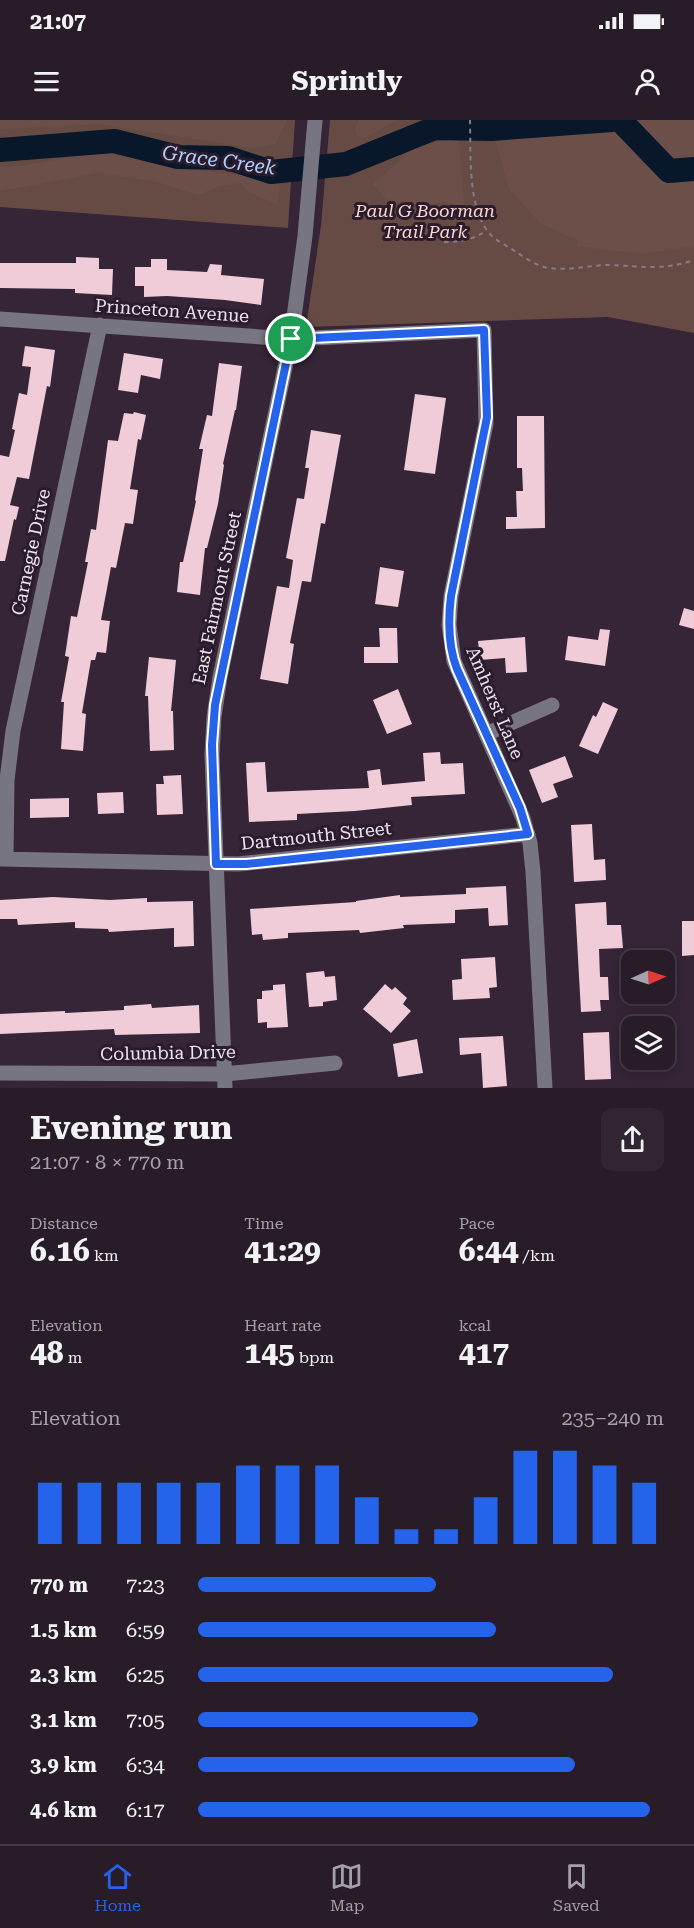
<!DOCTYPE html>
<html lang="en">
<head>
<meta charset="utf-8">
<style>
	body { margin:0; font-family:"Roboto Serif",serif; background:#302531; color:#f1f3f6; height:100vh; display:flex; flex-direction:column; font-size:22px; white-space:nowrap }
	* { box-sizing:border-box; margin:0 }
	p { font-size:20px; color:#a5a1a8 }
	.icon { flex:none; width:33px; height:33px; fill:none; stroke:currentColor; stroke-width:2; stroke-linecap:round; stroke-linejoin:round }
	.map { position:relative; height:968px; overflow:hidden }
	.panel { display:flex; flex-direction:column; background:#281c29; flex:1 }
	.panel>* { flex:none }
	.needle { width:39px; rotate:87deg }
	.controls { position:absolute; left:621px; top:830px; display:grid; gap:12px }
	.controls a { display:grid; place-items:center; width:54px; height:54px; border-radius:12px; background:#281c29; box-shadow:0 3px 15px #0003,0 0 0 2px #443a46; font-size:30px }
	.pin { position:absolute; display:grid; place-items:center; width:51px; height:51px; color:#fff; margin:-26px; border:3px solid #fff; border-radius:50%; box-shadow:0 2px 6px #0007 }
	.round { display:grid; place-items:center; flex:none; width:63px; height:63px; border-radius:12px; background:#302531 }
	.headline { display:flex; align-items:center; justify-content:space-between; height:102px; padding:0 30px }
	h1 { font-size:33px; font-weight:700; line-height:45px }
	.stats { display:grid; grid-template-columns:repeat(3,1fr); gap:9px; height:102px; padding:6px 30px }
	.stats div { display:grid; align-content:center }
	.stats b { font-size:30px; font-weight:700 }
	.stats small { font-size:16px; font-weight:400 }
	.stats p { font-size:16px }
	.chart { height:168px; padding:12px 30px }
	.chart p { display:flex; justify-content:space-between }
	.chart svg { width:100%; height:108px; margin-top:6px; stroke:#2563eb; stroke-width:6 }
	ul { padding:0 30px; list-style:none; font-size:20px }
	li { display:grid; grid-template-columns:96px 72px 1fr; align-items:center; height:45px }
	li i { height:15px; border-radius:8px; background:#2563eb }
	.status { display:flex; justify-content:space-between; align-items:center; height:42px; padding:0 30px; background:#281c29; direction:ltr }
	.status svg { height:16px; fill:currentColor }
	header { display:flex; justify-content:space-between; align-items:center; height:78px; padding:0 30px; background:#281c29; font-size:27px; font-weight:700 }
	.dock { display:flex; justify-content:space-around; align-items:center; height:84px; border-top:2px solid #443a46; background:#281c29; font-size:16px; color:#a5a1a8 }
	.dock a { display:grid; justify-items:center; gap:3px }
	.dock .active { color:#2563eb }
	.map>svg:first-child { display:block }
	.green { fill:#664b45 }
	.forest { fill:#6d4f49 }
	.lines { fill:none; stroke-linecap:round; stroke-linejoin:round }
	.stream { stroke:#081729; stroke-width:4 }
	.river { stroke:#081729; stroke-width:24 }
	.building { fill:#efccd7 }
	.path { stroke:#877a89; stroke-width:2; stroke-dasharray:4.5 4.5; stroke-linecap:butt }
	.minor { stroke:#767581; stroke-width:15 }
	.route-casing { stroke:#fff; stroke-width:12 }
	.route { stroke:#2563eb; stroke-width:8 }
	.labels { text-anchor:middle; stroke-width:6; stroke-linejoin:round; paint-order:stroke }
	.park-label { font-size:18px; font-style:italic; fill:#fcd7cf; stroke:#2b1c2d }
	.street-label { font-size:18px; fill:#ede3ee; stroke:#2b1c2d }
	.water-label { font-size:20px; font-style:italic; fill:#aed1fd; stroke:#2b1c2d }
</style>
</head>
<body>
<div class="status"><b>21:07</b><svg viewBox="0 0 49 12"><path d="M0 12V9h3v3zM5 12V6h3v6zM10 12V3h3v9zM15 12V0h3v12zM26 1h20v11H26zM47 4h2v5h-2z"/></svg></div>
<header><svg class="icon" aria-label="menu" viewBox="0 0 24 24"><path d="M4 6h16M4 12h16M4 18h16"/></svg>Sprintly<svg class="icon" aria-label="person" viewBox="0 0 24 24"><circle cx="12" cy="8" r="4"/><path d="M4 21q1-7 8-7t8 7"/></svg></header>
<div class="map">
<svg width="694" height="968" viewBox="0 0 694 968">
	<rect width="100%" height="100%" fill="#352537"/>
	<path class="green" d="M0,0H295L288,108L0,87Z
		M330,0H694V213L608,197L306,207L321,105Z"/>
	<path class="forest" d="M0,0H287L275,24L252,28L99,4L0,9Z
		M359,0H398L364,18L356,15L355,9Z
		M492,0H694V126L642,134L576,126L578,121L540,103L509,69L492,9Z
		M458,19L462,48L464,87L448,82L406,87L386,79L373,64L398,42L413,26Z
		M102,32L178,48L280,59L278,85L249,72L241,63L219,66L198,75L157,62L99,53L0,71V47L19,46Z"/>
	<g class="lines">
		<path class="stream" d="M546,5L549,0"/>
		<path class="river" d="M620,0L669,51L694,49
			M0,30L114,21L178,37L228,38L271,52L346,44L435,8L492,9L612,0"/>
	</g>
	<path class="building" d="M76,137L99,138V149H113L112,175L75,173V169L0,168V143H76Z
		M151,139H167V150L207,152L210,144L222,145L221,155L264,159L261,185L225,180L167,176L144,177V166H135V147H151Z
		M25,226L55,230L50,267L47,266L29,359L17,357L10,385L19,387L16,400L14,399L5,441H0V335L9,337L15,310L12,309L19,273L27,275L31,247L22,246Z
		M124,233L163,239L160,259L141,255L138,273L118,270Z
		M219,243L242,246L236,290H235L223,344L224,345L218,384L207,428H205L200,475L177,472L180,442H183L196,381L195,380L203,329H199L207,295L212,296Z
		M415,274L446,278L435,354L404,350Z
		M134,292L146,295L141,320L138,319L130,369L138,370L133,404L125,403L116,448L111,447L101,500L110,501L106,533L97,532L95,540H91L82,593L86,594L83,631L61,629L64,582H61L69,537L65,536L71,496L77,497L88,442H85L91,409L96,410L108,320L118,321L124,293L133,294Z
		M517,296H544L545,408L506,409V397H517L516,371H523L522,348H517Z
		M311,310L341,315L325,404L321,403L311,462L302,461L290,523L294,524L288,564L260,559L277,466L289,468L293,440L286,438L297,378L304,379L309,348H305Z
		M380,447L404,451L398,487L375,484Z
		M684,488L694,491V509L679,505Z
		M379,508H397L398,543H364V527H380Z
		M600,509L610,510L605,546L565,540L568,516L598,520Z
		M525,517L527,552L506,553L505,538L480,540L478,521Z
		M149,537L176,540L171,591H173L174,630L150,631L148,576H145Z
		M398,569L412,604L387,614L373,580Z
		M603,582L618,589L598,634L579,626L593,595L596,597Z
		M440,632L441,644L463,643L465,674L411,677L412,685L355,691L297,694V700L249,702L246,643L265,642L267,672L369,668L367,651L380,649L382,665L425,661L423,633Z
		M565,636L573,657L553,664L558,677L542,683L529,650Z
		M181,655L183,694L157,695L156,664H164L163,656Z
		M123,672L124,693L98,694L97,673Z
		M69,678V697L30,698V679Z
		M592,704L594,740L605,739L606,760L574,762L571,705Z
		M506,766L508,805L489,806L488,788L455,790V803L403,805L404,808L360,813L359,810L288,813V818L263,820L262,814L252,815L250,789L356,782V781L400,775V777L466,774V768Z
		M53,777L110,780L147,778V782L193,781L194,826L174,827V808L109,812L108,809L75,808V802L18,805L17,799H0V780Z
		M606,782L607,805H621L623,828L599,829L600,857H608L609,880H600L601,891L581,892L575,784Z
		M682,801H694V835L682,836Z
		M495,837L497,867L489,868L490,878L453,880L452,860L462,859L461,839Z
		M324,851L325,857L335,856L337,880L323,882V886L309,887L306,853Z
		M285,864L288,907L267,908V902L258,903L257,879H262V871L273,870V865Z
		M385,864L392,870L395,867L407,878L403,884L411,891L391,913L363,889Z
		M151,884L152,888L199,885L200,913L115,915L114,909L0,914V894L65,891V893L124,890V886Z
		M609,912L611,959L585,960L583,913Z
		M503,916L507,966L483,968L481,933L460,935L459,918Z
		M417,919L423,953L398,957L393,924Z"/>
	<g class="lines">
		<path class="path" d="M470,0C471,33 467,89 490,114C496,121 506,125 513,130C524,137 536,146 549,148C569,151 589,145 609,145C641,146 662,151 694,140
			M444,122C461,122 472,120 486,111"/>
		<path class="minor" d="M0,199L291,219L484,210L486,304L451,476L449,505L454,541L523,698L530,723L533,752L545,968
			M486,614L552,585
			M0,739L238,744L528,714
			M6,739L7,660L13,611L100,205
			M0,953L225,954L335,943
			M225,968L212,635L214,597L220,557L291,219L305,116L315,0"/>
	</g>
	<g class="lines">
		<defs>
			<path id="route" d="M484,210L487,297L451,476C448,500 448,526 457,549L520,688L528,714L246,744H216L212,625L215,585L291,219Z"/>
		</defs>
		<use href="#route" class="route-casing"/>
		<use href="#route" class="route"/>
	</g>
	<g class="labels">
		<g class="park-label">
			<text x="425" y="97">Paul G Boorman<tspan x="425" dy="21">Trail Park</tspan></text>
		</g>
		<g class="street-label">
			<text transform="translate(172 191) rotate(4)" y="6">Princeton Avenue</text>
			<text transform="translate(31 432) rotate(-78)" y="6">Carnegie Drive</text>
			<text transform="translate(217 478) rotate(-78)" y="6">East Fairmont Street</text>
			<text transform="translate(495 583) rotate(67)" y="6">Amherst Lane</text>
			<text transform="translate(316 716) rotate(-6)" y="6">Dartmouth Street</text>
			<text transform="translate(168 933) rotate(-1)" y="6">Columbia Drive</text>
		</g>
		<g class="water-label">
			<text transform="translate(219 40) rotate(8)" y="7">Grace Creek</text>
		</g>
	</g>
</svg>
<div class="controls">
<a><svg class="needle" viewBox="-14 -14 28 28"><path d="M0-13l5 13h-10z" fill="#e53935"/><path d="M0 13l5-13h-10z" fill="#a5a1a8"/></svg></a>
<a><svg class="icon" aria-label="layers" viewBox="0 0 24 24"><path d="M12 4l9 5-9 5-9-5zM3 14l9 5 9-5"/></svg></a>
</div>
<div class="pin" style="left:291px;top:219px;background:#1e9e55"><svg class="icon" aria-label="arrive" viewBox="0 0 24 24"><path d="M6 21V4h12l-3 4 3 4H6"/></svg></div>
</div>
<section class="panel">
<div class="headline"><div><h1>Evening run</h1><p>21:07 · 8 × 770 m</p></div><a class="round"><svg class="icon" aria-label="share" viewBox="0 0 24 24"><path d="M12 15V3M7 8l5-5 5 5M5 13v7h14v-7"/></svg></a></div>
<div class="stats">
<div><p>Distance</p><b>6.16<small> km</small></b></div>
<div><p>Time</p><b>41:29</b></div>
<div><p>Pace</p><b>6:44<small> /km</small></b></div>
</div>
<div class="stats">
<div><p>Elevation</p><b>48<small> m</small></b></div>
<div><p>Heart rate</p><b>145<small> bpm</small></b></div>
<div><p>kcal</p><b>417</b></div>
</div>
<div class="chart"><p><span>Elevation</span>235–240 m</p>
<svg viewBox="0 0 160 44" preserveAspectRatio="none"><path d="M5 44V19M15 44V19M25 44V19M35 44V19M45 44V19M55 44V12M65 44V12M75 44V12M85 44V25M95 44V38M105 44V38M115 44V25M125 44V6M135 44V6M145 44V12M155 44V19"/></svg>
</div>
<ul>
<li><b>770 m</b>7:23<i style="width:51%"></i></li>
<li><b>1.5 km</b>6:59<i style="width:64%"></i></li>
<li><b>2.3 km</b>6:25<i style="width:89%"></i></li>
<li><b>3.1 km</b>7:05<i style="width:60%"></i></li>
<li><b>3.9 km</b>6:34<i style="width:81%"></i></li>
<li><b>4.6 km</b>6:17<i style="width:97%"></i></li>
</ul>
</section>
<nav class="dock">
<a class="active"><svg class="icon" aria-label="home" viewBox="0 0 24 24"><path d="M3 11l9-7 9 7M6 9v11h12V9"/></svg>Home</a>
<a><svg class="icon" aria-label="map" viewBox="0 0 24 24"><path d="M3 6l6-2 6 2 6-2v14l-6 2-6-2-6 2zM9 4v14M15 6v14"/></svg>Map</a>
<a><svg class="icon" aria-label="saved" viewBox="0 0 24 24"><path d="M7 4h10v16l-5-4-5 4z"/></svg>Saved</a>
</nav>
</body>
</html>
